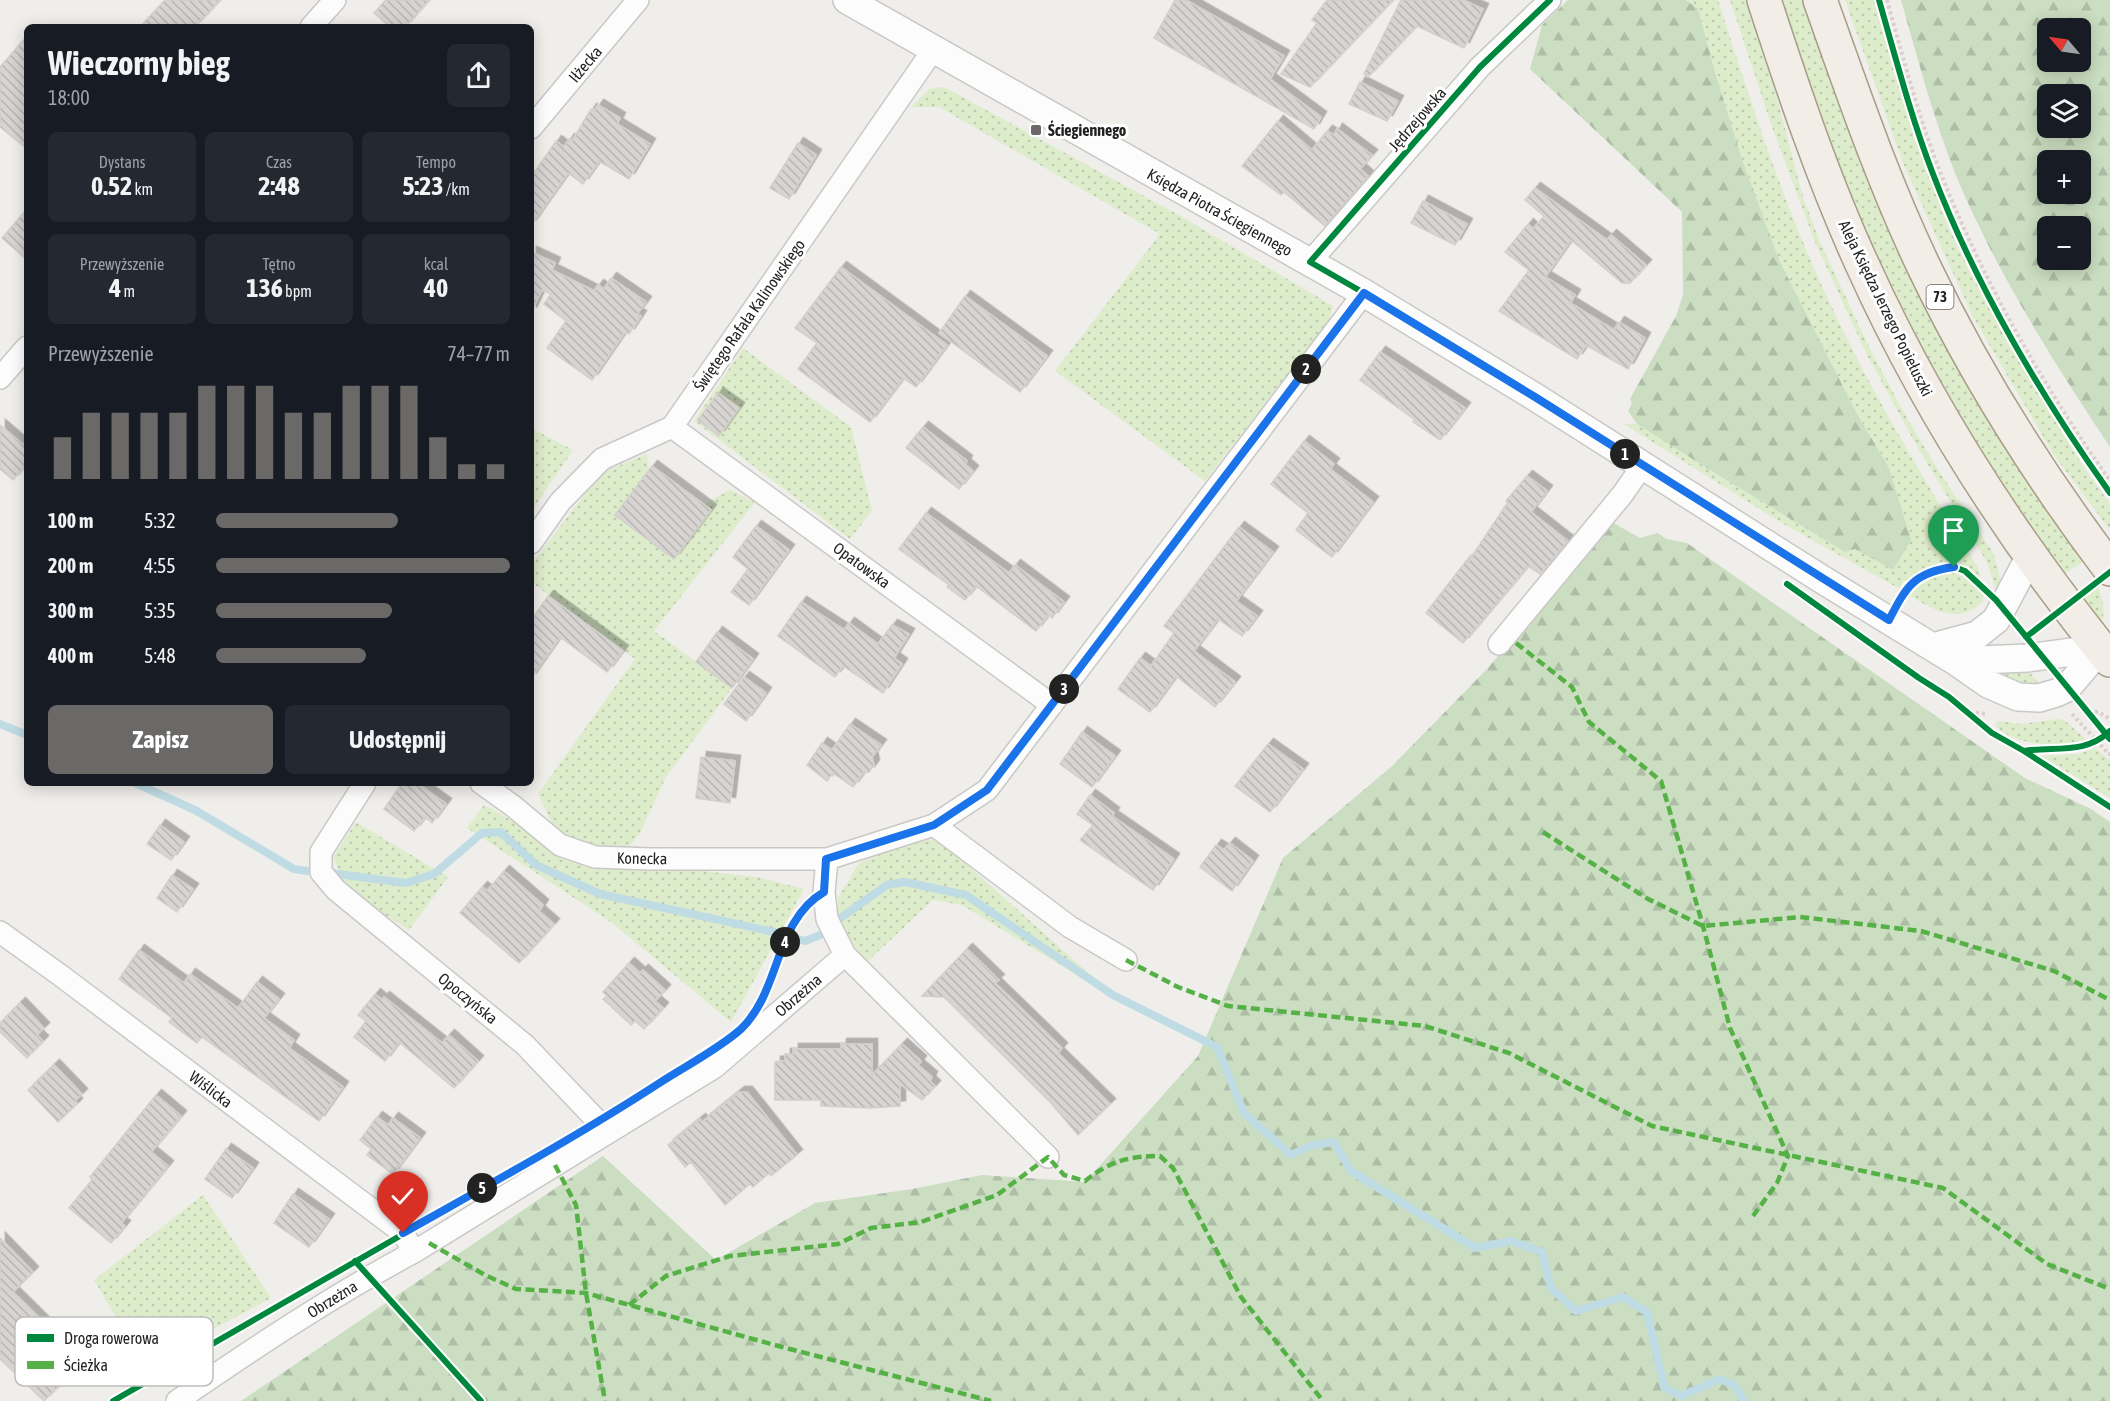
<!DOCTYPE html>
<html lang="pl">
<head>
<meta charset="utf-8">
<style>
	body { margin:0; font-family:"Asap Condensed",sans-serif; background:#242831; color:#f1f3f6; height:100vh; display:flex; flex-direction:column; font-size:22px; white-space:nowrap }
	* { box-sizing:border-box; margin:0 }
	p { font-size:20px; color:#9ea1a6 }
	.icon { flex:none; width:33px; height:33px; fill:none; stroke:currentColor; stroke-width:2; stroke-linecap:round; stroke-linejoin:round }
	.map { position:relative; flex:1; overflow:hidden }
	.panel { position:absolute; left:24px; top:24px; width:510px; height:762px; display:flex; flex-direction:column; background:#171b24; border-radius:9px; box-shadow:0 3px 15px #0003 }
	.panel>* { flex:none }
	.needle { width:39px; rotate:299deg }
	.controls { position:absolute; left:2037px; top:18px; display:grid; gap:12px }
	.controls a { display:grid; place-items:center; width:54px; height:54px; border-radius:9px; background:#171b24; box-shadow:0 3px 15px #0003; font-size:30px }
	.pin { position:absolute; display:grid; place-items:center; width:51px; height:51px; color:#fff; margin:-62px -26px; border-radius:50% 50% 50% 0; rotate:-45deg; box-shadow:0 0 6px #0007 }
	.pin .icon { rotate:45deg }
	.km { position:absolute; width:30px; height:30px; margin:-15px; border-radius:50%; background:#222; color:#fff; font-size:16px; line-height:30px; text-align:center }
	.round { display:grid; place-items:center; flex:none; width:63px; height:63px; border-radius:9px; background:#242831 }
	.headline { display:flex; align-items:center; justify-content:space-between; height:102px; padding:0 24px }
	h1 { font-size:33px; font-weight:700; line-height:45px }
	.figures { display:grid; grid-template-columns:repeat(3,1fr); gap:9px; height:102px; padding:6px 24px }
	.figures div { display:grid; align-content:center; border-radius:9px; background:#242831; text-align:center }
	.figures b { font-size:26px; font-weight:700 }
	.figures small { font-size:16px; font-weight:400 }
	.figures p { font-size:16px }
	.chart { height:168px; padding:12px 24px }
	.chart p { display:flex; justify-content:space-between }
	.chart svg { width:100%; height:108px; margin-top:6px; stroke:#6a6968; stroke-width:6 }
	.action { display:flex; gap:12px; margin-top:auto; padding:12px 24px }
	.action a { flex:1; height:69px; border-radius:9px; background:#6a6968; color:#fff; font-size:24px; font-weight:700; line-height:69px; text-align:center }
	.action a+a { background:#242831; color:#f1f3f6 }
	ul { padding:0 24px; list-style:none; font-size:20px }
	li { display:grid; grid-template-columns:96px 72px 1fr; align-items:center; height:45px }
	li i { height:15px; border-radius:8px; background:#6a6968 }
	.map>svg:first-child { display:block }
	.grass { fill:url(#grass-dots) }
	.forest { fill:url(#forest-firs); fill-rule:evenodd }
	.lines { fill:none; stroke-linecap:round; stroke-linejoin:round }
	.stream { stroke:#bfdbe3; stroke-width:8 }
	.building { fill:url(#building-back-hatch); stroke:#d3d0cc; stroke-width:1.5; filter:url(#shadow) }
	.minor-casing { stroke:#c9c8c7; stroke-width:24 }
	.tertiary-casing { stroke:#c9c8c7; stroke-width:30 }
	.primary-casing { stroke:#a79c86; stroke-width:36 }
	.path { stroke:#dccecd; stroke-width:4; stroke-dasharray:3 3; stroke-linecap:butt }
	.minor { stroke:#fdfcfc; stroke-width:21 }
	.tertiary { stroke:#fdfcfc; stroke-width:27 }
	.primary { stroke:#f3ede7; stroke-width:33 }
	.quiet { stroke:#55b145; stroke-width:4.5; stroke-dasharray:9 4.5; stroke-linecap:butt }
	.cycleway-casing { stroke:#fff; stroke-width:10 }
	.cycleway { stroke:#00873e; stroke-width:6 }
	.route-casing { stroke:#fff; stroke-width:12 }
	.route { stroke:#1a73e8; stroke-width:8 }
	.poi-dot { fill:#6a6968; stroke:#fff; stroke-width:2 }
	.labels { text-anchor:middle; stroke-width:6; stroke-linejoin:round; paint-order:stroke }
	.shield { fill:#fff; stroke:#646464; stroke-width:1.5 }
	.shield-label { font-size:15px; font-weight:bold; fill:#222 }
	.street-label { font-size:16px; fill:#222; stroke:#fff }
	.poi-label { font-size:16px; font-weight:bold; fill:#222; stroke:#fff; text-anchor:start }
	.key { fill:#fff; stroke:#bdbdbd; stroke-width:1.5 }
	.key-label { font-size:16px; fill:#222 }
</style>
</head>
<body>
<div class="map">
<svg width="2110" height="1401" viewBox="0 0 2110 1401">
	<defs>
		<pattern id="grass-dots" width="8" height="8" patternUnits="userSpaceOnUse" patternTransform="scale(1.5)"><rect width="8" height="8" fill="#ddeccb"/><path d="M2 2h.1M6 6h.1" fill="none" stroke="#bdcaae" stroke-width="1.8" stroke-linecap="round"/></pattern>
		<pattern id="forest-firs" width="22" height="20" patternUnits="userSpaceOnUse" patternTransform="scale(1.5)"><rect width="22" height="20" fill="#cbdec1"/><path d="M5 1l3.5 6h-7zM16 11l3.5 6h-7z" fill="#aebea6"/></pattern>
		<pattern id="building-back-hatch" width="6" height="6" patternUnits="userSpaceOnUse" patternTransform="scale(1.5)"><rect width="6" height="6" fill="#d7d4d2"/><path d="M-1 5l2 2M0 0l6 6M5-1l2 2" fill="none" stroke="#b8b6b4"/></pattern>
		<filter id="shadow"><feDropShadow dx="5.5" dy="-5.5" stdDeviation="0" flood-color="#0004"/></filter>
	</defs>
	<rect width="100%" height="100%" fill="#f0eeeb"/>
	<path class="grass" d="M1686,0H1718C1749,96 1780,194 1822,286C1866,384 1922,476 1978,568L1981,579C1955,551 1922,563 1900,589L1785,525L1624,424H1637L1713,472L1845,552L1855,548L1893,570L1889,468L1855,410L1780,262L1743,162L1715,72L1698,9Z
		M1730,0H1746L1776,94L1803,197L1820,242L1871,351L1904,413L1940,473L1994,554L2000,578V586L1997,594L1987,562L1918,448L1866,353L1815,242L1771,124Z
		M1781,0H1803C1842,118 1886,234 1944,344C1984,420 2033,492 2083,562L2064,574C2014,505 1966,434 1926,359C1866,244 1821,123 1781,0Z
		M1845,0H1874L1912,131L1949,228L1969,270L2022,366L2083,466L2110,504V530L2054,455L1973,317L1903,163Z
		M944,87L1177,214L1333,306L1329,321L1205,481L1055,371L1160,234L939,107H911L929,89Z
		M743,348L851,427L872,511L850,539L694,421Z
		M531,428L573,450L531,512Z
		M647,454L651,488L689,512L730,490L755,502L654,631L732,688L666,777L639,835L625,850L587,846L555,830L538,794L635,659L531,582V565L601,473Z
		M1952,572L1965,577L1985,596L1982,600L1983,601C1958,627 1934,609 1908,595L1928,579Z
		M2098,586C2101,597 2107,612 2101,622L2083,600Z
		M1977,668L2027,669L2038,683H2014Z
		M2057,719L2064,720L2087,740C2062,749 2012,746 1995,725L1998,721L2022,724Z
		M2095,748L2110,761V798L2041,756L2078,754Z
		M484,805L577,857L757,877L804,889L731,1022L611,922L467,828Z
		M356,822L448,877L409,930L348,891L333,857Z
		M937,838L1121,1002L962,905L933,900L867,962L838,927V898L859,863L903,846Z
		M203,1195L271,1298L145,1366L94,1280Z"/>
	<path class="forest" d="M1568,0H1686L1698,9L1715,72L1743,162L1780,262L1855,410L1889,468L1911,540L1893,570L1855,549L1845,552L1713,472L1637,424L1628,411L1632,403L1630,399L1676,316L1683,295L1682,212L1530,69L1542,25Z
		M1901,0H2110V447C2053,361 1997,273 1957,178C1934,121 1918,60 1901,0ZM2048,28H2080V62H2048ZM2048,94H2080V128H2048ZM2080,160V194H2048V160ZM2048,226H2080V260H2048Z
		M1610,521L1640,538L1658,533L1666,539L1687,543L2025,778L2091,809L2110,822V1401H241L603,1156L716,1260L815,1203L912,1189L982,1175L1085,1182L1198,1056L1283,858L1391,767L1488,668Z"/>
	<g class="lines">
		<path class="stream" d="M0,724L27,735
			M135,783L195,810L294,869L307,871
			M330,873L406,883L434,874L482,833L501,832L536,865L600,894L779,933
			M839,919L887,885L905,882L966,895L1113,995L1217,1047L1244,1113L1291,1155L1312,1145L1334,1142L1351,1171L1475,1248L1511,1241L1542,1252L1551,1288L1576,1311L1623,1297L1647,1312L1664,1387L1681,1396L1720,1379L1735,1386L1744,1401
			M798,939L805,941L820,935"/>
	</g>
	<path class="building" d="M165,0H220L195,27H140Z
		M386,0H429L405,27H390L374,13Z
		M1175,0H1186L1284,56L1270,79L1321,117L1314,129L1154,38Z
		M1327,0H1393L1310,87L1281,74L1317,23L1312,20Z
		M1401,0H1463L1483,9L1464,48L1417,26L1368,77L1364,74Z
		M27,36V149L0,127V67Z
		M1360,82L1398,101L1387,121L1349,104Z
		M598,105L620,118L617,124L650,144L629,179L599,161L583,184L568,173L531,225V177L556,141L564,147L569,139L572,141L591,109L594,111Z
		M1278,121L1312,150L1327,131L1334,135L1337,129L1372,155L1360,169L1368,176L1325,226L1284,192L1281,195L1242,166Z
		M798,143L816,155L789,199L770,188Z
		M1535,188L1607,240L1611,235L1646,265L1630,283H1622L1571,240L1545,277L1575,295L1570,303L1614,330L1619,322L1645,338L1628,369L1586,345L1577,359L1499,311L1529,270L1505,252L1528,224L1533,229L1544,216L1525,200Z
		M1423,201L1467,224L1455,245L1411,223Z
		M27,209V260L2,238Z
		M531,252L555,263L552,270L594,291L598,285L604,289L611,278L646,302L637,314L641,316L629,334L625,332L592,380L547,348L566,321L544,304L551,294L542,290L531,313Z
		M841,267L947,345L916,387L903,378L870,422L798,369L817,343L795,328Z
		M965,296L1047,356L1020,392L939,333Z
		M1380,352L1465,408L1440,440L1413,422L1415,420L1360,380Z
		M718,393L739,408L719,436L698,420Z
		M0,425L27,448V464L13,480L0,469Z
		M923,427L967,461L965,464L973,471L959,489L906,448Z
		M1304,441L1334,464L1330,469L1373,502L1332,557L1296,530L1308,513L1271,484Z
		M652,466L711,510L674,559L615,515Z
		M1527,476L1547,491L1531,512L1568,541L1540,574L1528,566L1463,643L1426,613L1466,561L1468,562L1508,502L1506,501Z
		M926,513L1009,573L1015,565L1064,602L1052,618L1048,615L1036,631L976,586L965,600L947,587L949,585L899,549Z
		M756,526L789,550L749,605L731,592L748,569L733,557Z
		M1239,527L1273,552L1236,601L1257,616L1242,636L1218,619L1194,651L1235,682L1215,707L1176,676L1150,712L1118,689L1140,658L1151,666L1174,633L1164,626Z
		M548,596L623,651L607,672L560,637L531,678V620Z
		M801,602L844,630L849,623L878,644L892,625L909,634L894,658L902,664L883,693L843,666L835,677L778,636Z
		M717,632L753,659L732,688L696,662Z
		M744,677L766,693L746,721L724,704Z
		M850,724L881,745L872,757L874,765L869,772L863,773L853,787L833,773L827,781L807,765L822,743L832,750Z
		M1082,732L1115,756L1092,787L1060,764Z
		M1268,744L1303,769L1270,812L1235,786Z
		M701,757L735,761L730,803L696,798Z
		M402,783H417L446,804L432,823L425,817L414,831L384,809Z
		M1090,795L1114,813L1112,816L1174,859L1153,890L1080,840L1093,825L1077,814Z
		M160,825L184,842L171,860L147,844Z
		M1230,843L1253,861L1232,891L1200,867L1216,845L1224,850Z
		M504,871L543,905L539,911L554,924L519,963L460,913L482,887L487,891Z
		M172,875L193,889L177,912L157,898Z
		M967,949L999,980L995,983L1062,1048L1058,1053L1110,1104L1078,1135L1050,1102L944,997L922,996Z
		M139,950L184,983L190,974L238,1008L257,982L279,999L264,1018L294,1040L289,1048L343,1087L319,1121L202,1037L197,1043L169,1022L172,1018L119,979Z
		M629,963L640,973L643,970L665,990L655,1001L663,1008L644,1029L635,1021L631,1025L603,999L607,996L603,992Z
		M375,994L382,1000L384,997L442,1043L449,1035L478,1061L454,1088L399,1042L385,1061L354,1037L366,1021L358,1015Z
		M20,1003L44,1028L37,1035L43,1041L27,1058L0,1032V1023Z
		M841,1044H872V1075L902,1044L921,1061L918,1065L932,1077L930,1081L935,1086L922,1100L900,1084V1106L871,1108L821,1106V1100H775V1062L785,1061V1054H793V1049H841Z
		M54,1065L82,1094L75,1101L77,1104L58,1122L28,1090Z
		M739,1092H747L797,1155L771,1176L769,1173L753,1187L750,1184L725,1205L691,1162L685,1167L668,1145L700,1119L702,1122Z
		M156,1095L181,1116L151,1152L168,1166L121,1223L125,1226L111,1243L69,1208L92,1180L90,1177Z
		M377,1117L388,1125L393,1118L420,1138L393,1174L367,1155L371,1149L360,1140Z
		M226,1149L253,1168L232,1198L205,1179Z
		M293,1194L329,1219L309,1247L274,1223Z
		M0,1238L33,1272L13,1292L80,1358L68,1370L72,1373L44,1401L0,1359Z"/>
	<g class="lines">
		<defs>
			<path id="minor" d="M311,27L335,0
				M531,128L638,0
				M1310,262L1480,67L1550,0
				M0,378L27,347
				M672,427L1052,705
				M531,543L560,502L602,459L672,427L933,50
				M1499,644L1622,495L1643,465
				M365,783L321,852V872L336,890L525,1045L608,1132
				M481,783L513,806L560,845L595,857L650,859H827L934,825L987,790L1364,293
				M934,825L1070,927L1126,960
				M827,859L824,892L827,919L845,955
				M0,932L60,975L403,1233L414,1252
				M177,1401C254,1348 332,1296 414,1252L715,1067L845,955L1048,1157"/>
			<path id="tertiary" d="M847,0L1364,293L1535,397L1823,580L1955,661L1988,684L2018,697L2039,698L2056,693L2067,688L2101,648
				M1933,647L1977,635L1996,620L2030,556
				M1955,661L2027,658L2101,648"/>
			<path id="primary" d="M1764,0C1793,89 1823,179 1862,264C1926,406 2012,539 2110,660
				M1820,0C1852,90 1883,181 1924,267C1975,374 2039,475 2110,569"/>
		</defs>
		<use href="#minor" class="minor-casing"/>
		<use href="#tertiary" class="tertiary-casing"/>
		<use href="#primary" class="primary-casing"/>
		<path class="path" d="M1887,0C1903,58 1919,118 1941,174C1983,281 2044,387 2110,481
			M2083,711L2098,712L2110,719
			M1970,712L1986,714
			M2072,714L2109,754L2110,753"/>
		<use href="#minor" class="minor"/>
		<use href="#tertiary" class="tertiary"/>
		<use href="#primary" class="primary"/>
		<path class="quiet" d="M1516,643L1572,687L1589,722L1661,781L1703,926L1730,1028L1788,1156L1777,1183L1753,1216
			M1543,832L1648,899L1703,926L1800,917L1921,931L2054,971L2110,1000
			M1126,960L1178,987L1228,1006L1425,1026L1509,1053L1652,1126L1943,1188L2047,1264L2110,1289
			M555,1165L576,1205L586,1293L605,1401
			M429,1243L485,1275L516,1289L586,1293L782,1347L991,1401
			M629,1305L666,1276L730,1256L838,1244L871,1228L921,1222L997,1195L1048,1157L1064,1175L1085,1181C1110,1161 1129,1156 1160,1156L1173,1168L1241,1297L1323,1401"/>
		<defs>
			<path id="cycleway" d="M1879,0C1896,59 1911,117 1933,174C1975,284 2042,398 2110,493
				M1787,584L1919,678L1949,697L1992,733L2024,751L2110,807
				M1889,620L1907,586L1924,575L1941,568L1954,567L1965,571L1996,600L2110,739
				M2026,637L2110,572
				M2024,751C2055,746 2085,755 2110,731
				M355,1261L481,1401
				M113,1401L598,1122L725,1040C740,1029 755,1017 763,1000C780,962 785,914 824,892L827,859L934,825L987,790L1364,293L1310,262L1480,67L1550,0"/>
		</defs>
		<use href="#cycleway" class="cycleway-casing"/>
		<use href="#cycleway" class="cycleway"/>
	</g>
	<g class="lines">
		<defs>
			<path id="route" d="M403,1233C490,1184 578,1136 661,1082C686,1066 720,1048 741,1029C781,991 774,921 824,892L826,859L934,825L987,790L1364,293L1535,397L1889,620C1906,587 1914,572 1954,567"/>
		</defs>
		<use href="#route" class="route-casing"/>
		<use href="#route" class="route"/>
	</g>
	<rect class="poi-dot" x="1030" y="124" width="12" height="12" rx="3"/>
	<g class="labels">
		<rect class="shield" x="1926.5" y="285" width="27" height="24" rx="4.5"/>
		<g class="shield-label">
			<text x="1940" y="302">73</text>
		</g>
		<g class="street-label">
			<text transform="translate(585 64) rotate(-50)" y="6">Iłżecka</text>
			<text transform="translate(1417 119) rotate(-49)" y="6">Jędrzejowska</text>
			<text transform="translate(1220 212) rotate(29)" y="6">Księdza Piotra Ściegiennego</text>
			<text transform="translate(1886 308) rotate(64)" y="6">Aleja Księdza Jerzego Popiełuszki</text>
			<text transform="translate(749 315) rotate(-55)" y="6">Świętego Rafała Kalinowskiego</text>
			<text transform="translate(862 565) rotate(36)" y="6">Opatowska</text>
			<text transform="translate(642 858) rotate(1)" y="6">Konecka</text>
			<text transform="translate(798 995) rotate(-41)" y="6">Obrzeżna</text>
			<text transform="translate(468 998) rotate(39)" y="6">Opoczyńska</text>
			<text transform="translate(211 1089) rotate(37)" y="6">Wiślicka</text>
			<text transform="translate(332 1299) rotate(-32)" y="6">Obrzeżna</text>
		</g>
		<g class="poi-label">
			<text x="1048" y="136">Ściegiennego</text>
		</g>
	</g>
	<rect x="15" y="1317" width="198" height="69" rx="9" class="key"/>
	<rect x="27" y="1334" width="27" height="8" fill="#00873e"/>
	<rect x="27" y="1361" width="27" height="8" fill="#55b145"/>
	<g class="key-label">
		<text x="64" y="1344">Droga rowerowa</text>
		<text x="64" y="1371">Ścieżka</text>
	</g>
</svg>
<div class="controls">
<a><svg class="needle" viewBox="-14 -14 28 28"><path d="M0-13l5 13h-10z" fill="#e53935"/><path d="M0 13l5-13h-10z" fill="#9ea1a6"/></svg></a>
<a><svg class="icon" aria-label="layers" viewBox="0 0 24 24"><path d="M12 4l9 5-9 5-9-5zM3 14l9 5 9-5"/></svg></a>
<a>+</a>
<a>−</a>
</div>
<div class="pin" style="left:1954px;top:567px;background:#1e9e55"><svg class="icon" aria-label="arrive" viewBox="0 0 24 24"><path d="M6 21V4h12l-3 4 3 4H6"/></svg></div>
<div class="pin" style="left:403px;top:1233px;background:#d93025"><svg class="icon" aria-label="check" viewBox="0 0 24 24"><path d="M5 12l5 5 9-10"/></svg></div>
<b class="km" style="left:1625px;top:454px">1</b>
<b class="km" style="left:1306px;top:369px">2</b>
<b class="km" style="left:1064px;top:689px">3</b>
<b class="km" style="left:785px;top:942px">4</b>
<b class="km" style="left:482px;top:1188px">5</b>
<section class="panel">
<div class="headline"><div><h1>Wieczorny bieg</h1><p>18:00</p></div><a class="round"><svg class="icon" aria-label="share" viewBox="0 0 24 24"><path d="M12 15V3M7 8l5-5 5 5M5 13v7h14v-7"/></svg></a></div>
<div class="figures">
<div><p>Dystans</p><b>0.52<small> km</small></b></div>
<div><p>Czas</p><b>2:48</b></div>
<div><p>Tempo</p><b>5:23<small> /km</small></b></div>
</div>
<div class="figures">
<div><p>Przewyższenie</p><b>4<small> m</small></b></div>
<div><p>Tętno</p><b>136<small> bpm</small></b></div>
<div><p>kcal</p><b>40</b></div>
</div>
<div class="chart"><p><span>Przewyższenie</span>74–77 m</p>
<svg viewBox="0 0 160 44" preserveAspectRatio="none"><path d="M5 44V27M15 44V17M25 44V17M35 44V17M45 44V17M55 44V6M65 44V6M75 44V6M85 44V17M95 44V17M105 44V6M115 44V6M125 44V6M135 44V27M145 44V38M155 44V38"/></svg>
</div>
<ul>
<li><b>100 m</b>5:32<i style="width:62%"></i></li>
<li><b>200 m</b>4:55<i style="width:100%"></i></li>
<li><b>300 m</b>5:35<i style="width:60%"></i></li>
<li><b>400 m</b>5:48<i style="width:51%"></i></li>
</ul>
<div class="action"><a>Zapisz</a><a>Udostępnij</a></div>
</section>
</div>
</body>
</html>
